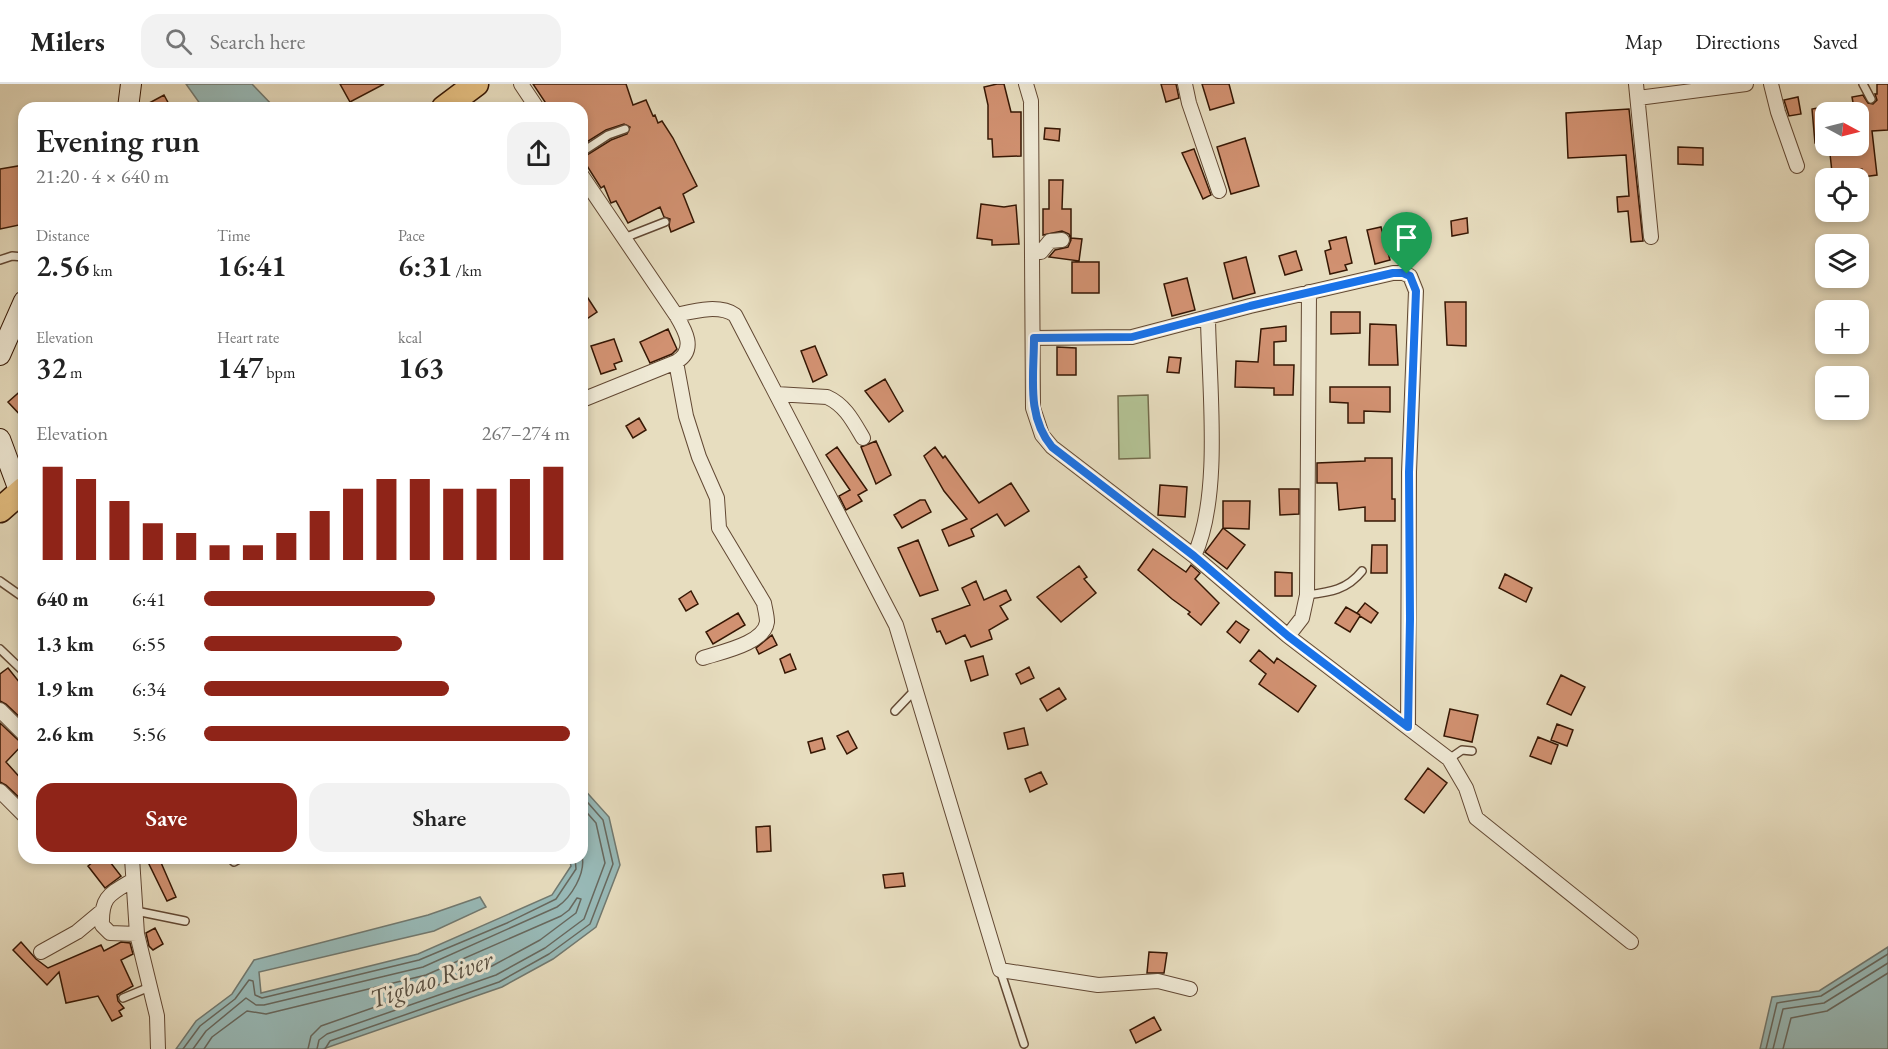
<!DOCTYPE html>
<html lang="en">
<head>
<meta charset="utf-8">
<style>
	body { margin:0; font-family:"EB Garamond",serif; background:#f2f2f2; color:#222; height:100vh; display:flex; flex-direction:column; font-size:22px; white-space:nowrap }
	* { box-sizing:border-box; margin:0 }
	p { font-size:20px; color:#767676 }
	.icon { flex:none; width:33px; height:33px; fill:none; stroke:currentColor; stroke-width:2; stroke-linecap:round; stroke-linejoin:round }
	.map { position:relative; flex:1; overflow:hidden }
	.drawer { position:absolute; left:18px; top:18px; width:570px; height:762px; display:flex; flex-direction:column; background:#fff; border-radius:18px; box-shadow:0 3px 9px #0003 }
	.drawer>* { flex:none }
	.needle { width:39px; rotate:97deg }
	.tools { position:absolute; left:1815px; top:18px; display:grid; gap:12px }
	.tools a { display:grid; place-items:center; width:54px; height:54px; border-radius:12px; background:#fff; box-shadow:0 3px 9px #0003; font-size:30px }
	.pin { position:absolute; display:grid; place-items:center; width:51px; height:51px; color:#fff; margin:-62px -26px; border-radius:50% 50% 50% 0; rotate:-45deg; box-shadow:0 0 6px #0007 }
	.pin .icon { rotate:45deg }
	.round { display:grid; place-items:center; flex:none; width:63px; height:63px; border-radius:18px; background:#f2f2f2 }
	.overview { display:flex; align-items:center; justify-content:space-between; height:102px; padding:0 18px }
	h1 { font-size:33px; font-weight:600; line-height:45px }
	.figures { display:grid; grid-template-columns:repeat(3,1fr); gap:9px; height:102px; padding:6px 18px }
	.figures div { display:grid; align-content:center }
	.figures b { font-size:30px; font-weight:600 }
	.figures small { font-size:16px; font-weight:400 }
	.figures p { font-size:16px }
	.chart { height:168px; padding:12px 18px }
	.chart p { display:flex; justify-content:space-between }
	.chart svg { width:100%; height:108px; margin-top:6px; stroke:#8f2418; stroke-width:6 }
	.action { display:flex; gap:12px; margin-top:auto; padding:12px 18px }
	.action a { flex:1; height:69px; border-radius:18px; background:#8f2418; color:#fff; font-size:24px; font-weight:600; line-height:69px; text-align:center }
	.action a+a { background:#f2f2f2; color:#222 }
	ul { padding:0 18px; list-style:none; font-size:20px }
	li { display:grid; grid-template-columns:96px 72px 1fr; align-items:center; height:45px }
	li i { height:15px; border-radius:8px; background:#8f2418 }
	header { display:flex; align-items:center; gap:36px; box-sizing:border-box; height:84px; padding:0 30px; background:#fff; border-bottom:2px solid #e0e0e0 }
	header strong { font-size:28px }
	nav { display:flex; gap:33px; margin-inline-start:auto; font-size:21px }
	.search { width:420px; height:54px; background:#f2f2f2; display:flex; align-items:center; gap:15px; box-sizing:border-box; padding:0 21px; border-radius:18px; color:#767676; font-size:22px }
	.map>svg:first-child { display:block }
	.green { fill:#b3c294; stroke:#746c4c; stroke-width:1.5 }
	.water { fill:#98bab8; stroke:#717970; stroke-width:1.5 }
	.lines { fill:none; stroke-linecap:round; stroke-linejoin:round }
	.shore { stroke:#67685e; stroke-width:1.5 }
	.building { fill:#d19171; stroke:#361704; stroke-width:1.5 }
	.lane-casing { stroke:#624833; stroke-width:10 }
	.street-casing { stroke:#624833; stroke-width:16 }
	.secondary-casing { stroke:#361704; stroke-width:22 }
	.highway-casing { stroke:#361704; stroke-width:27 }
	.lane { stroke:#efe9d5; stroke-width:7 }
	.street { stroke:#efe9d5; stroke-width:14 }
	.secondary { stroke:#efe9d5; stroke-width:20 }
	.highway { stroke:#e4be80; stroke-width:24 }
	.route-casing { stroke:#fff; stroke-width:12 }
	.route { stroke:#1a73e8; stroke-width:8 }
	.labels { text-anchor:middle; stroke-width:6; stroke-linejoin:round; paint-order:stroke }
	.water-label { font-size:26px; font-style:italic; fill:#585043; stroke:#efe9d5 }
</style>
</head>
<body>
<header>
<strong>Milers</strong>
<div class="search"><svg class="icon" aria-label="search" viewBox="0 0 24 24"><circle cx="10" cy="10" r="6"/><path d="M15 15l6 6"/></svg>Search here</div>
<nav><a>Map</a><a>Directions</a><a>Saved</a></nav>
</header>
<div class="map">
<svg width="1888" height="965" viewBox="0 0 1888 965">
	<rect width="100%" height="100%" fill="#e7ddbf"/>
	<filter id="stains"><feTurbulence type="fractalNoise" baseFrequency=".00333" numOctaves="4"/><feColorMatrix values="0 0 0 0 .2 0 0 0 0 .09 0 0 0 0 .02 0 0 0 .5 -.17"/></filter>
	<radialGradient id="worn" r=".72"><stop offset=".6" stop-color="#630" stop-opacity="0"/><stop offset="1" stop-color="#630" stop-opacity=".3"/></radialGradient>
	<path class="green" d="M1148,311L1150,374L1119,375L1118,312Z"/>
	<path class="water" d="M186,0H252L275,24H203Z
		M582,703L609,733L620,781L596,843L553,875L502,903L323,965H176L196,937L232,910L254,876L428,831L480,813L486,823L434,847L259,888L261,909L418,870L552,811L571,782L569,774H582Z
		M1888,863V965H1760L1772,913L1819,907Z"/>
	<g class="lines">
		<path class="shore" d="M183,965L200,942L235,915L249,896L253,897L255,911L262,914L419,876L507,839L556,815L576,785L575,774
			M193,965L206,947L246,914L256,921H264L423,883L557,823C571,814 586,789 582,772
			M204,965L212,953L247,927L266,930L426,891L561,832L569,826L577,814L581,815L576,829L540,856L492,882L321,942L311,952L308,965
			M317,965L319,956L327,950L496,891L545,864L584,835L605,779L596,739L582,723
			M325,965L330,957L499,898L549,870L590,840L613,780L603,736L582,712
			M1766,965L1777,919L1821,912L1888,870
			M1773,965L1783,925L1824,919L1888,879
			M1783,965L1791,934L1827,927L1888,889"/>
	</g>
	<path class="building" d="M340,0H384L350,18Z
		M533,0H626L633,21L646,16L653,32L655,31L658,39L662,37L673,54L697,102L683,110L694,138L671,148L669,142L670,135L664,133L660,123L628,139L616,117L611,119L604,102L601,104L582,74L611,56L627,50L630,43L624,40L606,46L582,61V24H549Z
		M997,0H1004L1011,28H1021V72L993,73L992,55H988V21L984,3Z
		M1161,0H1176L1179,14L1166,18Z
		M1202,0H1229L1234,19L1210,26Z
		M1877,0H1888V46L1872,47L1877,91L1863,93L1862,85L1832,88L1830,70L1858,67V24H1854L1852,13L1863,11L1868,19L1873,20L1877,16L1875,10H1877Z
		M164,11L171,24H140Z
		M1798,13L1801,30L1789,32L1784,16Z
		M1823,23L1826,58L1815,59L1812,25Z
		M1629,25L1643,157L1631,158L1628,127L1618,128L1617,113L1629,112L1626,71L1568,74L1566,29Z
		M1045,44L1060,45L1059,57L1044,55Z
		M1245,54L1259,102L1231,110L1217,63Z
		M1678,63L1703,64V81L1678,80Z
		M1194,65L1211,111L1203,115L1182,69Z
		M24,81V140L0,145V85Z
		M1049,96H1063L1062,125H1071V154L1082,155L1079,177L1049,173L1055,166L1068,163L1071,156L1069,150L1062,147L1043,151V125H1049Z
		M981,120L1004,123L1016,121L1019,160L992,161V156L977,154Z
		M1467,134L1468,149L1452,152L1451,137Z
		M1381,143L1390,176L1375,180L1367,146Z
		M1346,153L1352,179L1345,181L1347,186L1330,190L1325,167L1331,165L1329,157Z
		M1296,167L1302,186L1285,191L1279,172Z
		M1246,173L1255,209L1233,215L1224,179Z
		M1072,178H1099V209H1072Z
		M1187,194L1195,226L1172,232L1164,200Z
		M582,205L597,228L582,238Z
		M1445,218H1466V262L1447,261Z
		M1331,228H1360V249L1331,250Z
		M1370,240L1396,241L1398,281H1369Z
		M1286,242V257L1274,258V281H1294L1293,311H1274V304L1235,303L1236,277L1258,278L1261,245Z
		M668,245L677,265L672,270L650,279L640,258Z
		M614,255L622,277L614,280L616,285L601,290L591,262Z
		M815,262L827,291L813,298L801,267Z
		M1057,263L1076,264V291H1057Z
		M1169,273L1181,274L1179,289L1167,288Z
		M885,295L903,327L889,338L865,307Z
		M1330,303H1390V328L1364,327V339H1348V319L1330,318Z
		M24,304V335L8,318Z
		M639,334L646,346L633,354L626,342Z
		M876,357L891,391L876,400L861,363Z
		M837,363L867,406L858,411L862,417L846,426L839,412L850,406L826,371Z
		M935,363L943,374L945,372L979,419L1011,399L1029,427L1005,442L997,430L971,445L974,452L949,462L942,446L967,435L944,407L924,372Z
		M1365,374H1392V415H1395V437H1365V423L1339,426L1337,399H1317V379L1365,377Z
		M1160,401L1187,403L1185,433L1158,431Z
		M1279,405H1299V430L1280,431Z
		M920,416H925L931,428L902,444L894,431Z
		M1223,417H1250L1249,445L1223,444Z
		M1223,444L1245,461L1227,485L1205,468Z
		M918,456L938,506L920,512L898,464Z
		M1372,461H1387V489H1371Z
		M1153,465L1186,488L1191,481L1200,489L1195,495L1219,519L1201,541L1188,530L1190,528L1172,515L1138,486Z
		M1079,482L1087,493L1084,495L1096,509L1061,538L1037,513Z
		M1275,488L1292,489V512H1275Z
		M1505,490L1532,504L1526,518L1499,504Z
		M976,497L984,516L1006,506L1011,516L1000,522L1008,535L989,546L992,555L971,563L965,551L946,560L940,547L937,548L932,535L970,521L962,504Z
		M691,507L698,520L686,527L679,515Z
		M1365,519L1378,529L1371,539L1360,532L1350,548L1335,539L1346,523L1360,531L1357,529Z
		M738,529L745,541L713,560L706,548Z
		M1236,537L1249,546L1240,559L1227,548Z
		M772,551L777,561L759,570L756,564Z
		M1259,566L1274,579L1277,574L1316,602L1298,628L1259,600L1266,590L1250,577Z
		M790,570L796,585L785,589L780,575Z
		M983,572L988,591L971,597L965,577Z
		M1029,583L1034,594L1021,600L1016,590Z
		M8,584L24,604V637L6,620L0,617V590Z
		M1561,591L1585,603L1571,631L1547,620Z
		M1059,604L1066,615L1047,627L1040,615Z
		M1450,625L1478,631L1472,658L1444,652Z
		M0,639L18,656L24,659L6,678L24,698V718L6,701L0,698Z
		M1557,640L1573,646L1567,662L1551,656Z
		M1024,644L1028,661L1008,665L1004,649Z
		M848,647L857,664L847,670L837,652Z
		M1538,653L1558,661L1551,680L1530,672Z
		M822,654L825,665L811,669L808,658Z
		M1428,684L1447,699L1424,729L1405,715Z
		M1041,688L1047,700L1030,708L1025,695Z
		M770,742L771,767L757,768L756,743Z
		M98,774H107L121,792L105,804L88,782Z
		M146,774H159L176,813L167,817Z
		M903,789L905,802L885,804L883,791Z
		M155,844L163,860L153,866L149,862L146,849Z
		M21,858L36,875L48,884L101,861L104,867L121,858L130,859L133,870L121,876L133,902L117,911L118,917L124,924L119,927L122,932L112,937L98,912L66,919L59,888L47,901L13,866Z
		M1149,868L1167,869L1164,889H1147Z
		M1154,933L1161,946L1136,959L1130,946Z"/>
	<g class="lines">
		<defs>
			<path id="lane" d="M1863,0L1871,15
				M582,68L608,51L625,45
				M624,154L665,138
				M0,176L12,172L24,173
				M0,497L24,514
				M1307,511C1330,508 1347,506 1362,487
				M0,565L24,588
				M895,627L914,607
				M1449,675L1462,666L1472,667
				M230,774L234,778L241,774
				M136,827L185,837
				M1000,886L1024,960
				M123,914L152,902"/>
			<path id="street" d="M521,0L537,24
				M1026,0L1031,17L1033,324L1042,351L1052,363L1194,472
				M1185,0L1189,19L1219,107
				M1636,0L1651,153
				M1771,0L1778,28L1797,82
				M1638,14L1746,0
				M582,92L676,231C685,246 697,266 676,278L582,316
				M1033,168H1041L1050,157L1062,156
				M676,231C694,227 719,220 735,231L896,541L1000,886L1098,901L1158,897L1190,905
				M1208,235C1209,301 1222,413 1194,472L1288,552L1449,675L1466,704L1476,734L1631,858
				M1034,254L1132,253L1250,222L1393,189H1403L1410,192L1416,207L1409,388L1408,643
				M676,278L686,332L699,373L717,414L719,444L764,519C765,525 767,532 767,538C764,560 720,568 703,574
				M776,310L827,313C845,321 853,337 863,354
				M1288,552L1302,534L1307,511L1309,208
				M0,626L24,650
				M0,707L24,731
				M132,774L137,850L157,932L158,965
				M133,796C110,810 101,812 102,841L110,849L137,850
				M41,868L77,848L101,828"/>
			<path id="secondary" d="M128,24L131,0
				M0,271L24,217
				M0,355L20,409"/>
			<path id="highway" d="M444,24L476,0
				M0,426L24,405"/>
		</defs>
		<use href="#lane" class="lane-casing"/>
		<use href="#street" class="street-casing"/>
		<use href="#secondary" class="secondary-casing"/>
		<use href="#highway" class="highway-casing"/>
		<use href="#lane" class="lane"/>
		<use href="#street" class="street"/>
		<use href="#secondary" class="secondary"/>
		<use href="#highway" class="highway"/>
	</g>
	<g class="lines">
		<defs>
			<path id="route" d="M1393,189H1403L1410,192L1416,207L1409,388L1410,535L1408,643L1288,552L1194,472L1052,363C1026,332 1034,292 1034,254L1132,253L1250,222Z"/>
		</defs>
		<use href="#route" class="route-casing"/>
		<use href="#route" class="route"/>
	</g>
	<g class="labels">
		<g class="water-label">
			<text transform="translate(431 895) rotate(-19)" y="9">Tigbao River</text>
		</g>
	</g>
	<rect width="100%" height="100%" filter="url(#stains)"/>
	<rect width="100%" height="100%" fill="url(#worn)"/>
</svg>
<div class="tools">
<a><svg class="needle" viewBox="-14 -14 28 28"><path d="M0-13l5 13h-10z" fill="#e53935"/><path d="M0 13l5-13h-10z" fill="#767676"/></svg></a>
<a><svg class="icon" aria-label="locate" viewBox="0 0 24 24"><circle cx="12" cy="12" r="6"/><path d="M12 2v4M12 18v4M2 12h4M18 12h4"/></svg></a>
<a><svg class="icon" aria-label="layers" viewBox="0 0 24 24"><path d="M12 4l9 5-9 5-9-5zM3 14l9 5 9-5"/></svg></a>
<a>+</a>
<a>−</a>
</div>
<div class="pin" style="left:1407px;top:190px;background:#1e9e55"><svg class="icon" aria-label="arrive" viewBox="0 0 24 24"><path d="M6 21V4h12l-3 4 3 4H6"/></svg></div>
<section class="drawer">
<div class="overview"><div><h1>Evening run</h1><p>21:20 · 4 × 640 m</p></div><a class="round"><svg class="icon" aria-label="share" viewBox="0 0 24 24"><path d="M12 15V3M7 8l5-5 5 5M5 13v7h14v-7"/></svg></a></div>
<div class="figures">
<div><p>Distance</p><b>2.56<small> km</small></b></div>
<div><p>Time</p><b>16:41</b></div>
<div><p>Pace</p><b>6:31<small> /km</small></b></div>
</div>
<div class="figures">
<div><p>Elevation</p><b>32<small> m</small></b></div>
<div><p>Heart rate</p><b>147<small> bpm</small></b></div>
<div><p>kcal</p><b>163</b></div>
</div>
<div class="chart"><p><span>Elevation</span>267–274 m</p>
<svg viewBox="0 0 160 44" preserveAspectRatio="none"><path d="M5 44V6M15 44V11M25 44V20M35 44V29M45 44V33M55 44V38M65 44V38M75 44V33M85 44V24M95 44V15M105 44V11M115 44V11M125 44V15M135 44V15M145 44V11M155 44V6"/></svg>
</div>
<ul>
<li><b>640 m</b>6:41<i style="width:63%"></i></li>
<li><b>1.3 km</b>6:55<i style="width:54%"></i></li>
<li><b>1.9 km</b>6:34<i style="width:67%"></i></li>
<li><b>2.6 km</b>5:56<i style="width:100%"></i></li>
</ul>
<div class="action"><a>Save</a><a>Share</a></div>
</section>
</div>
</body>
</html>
